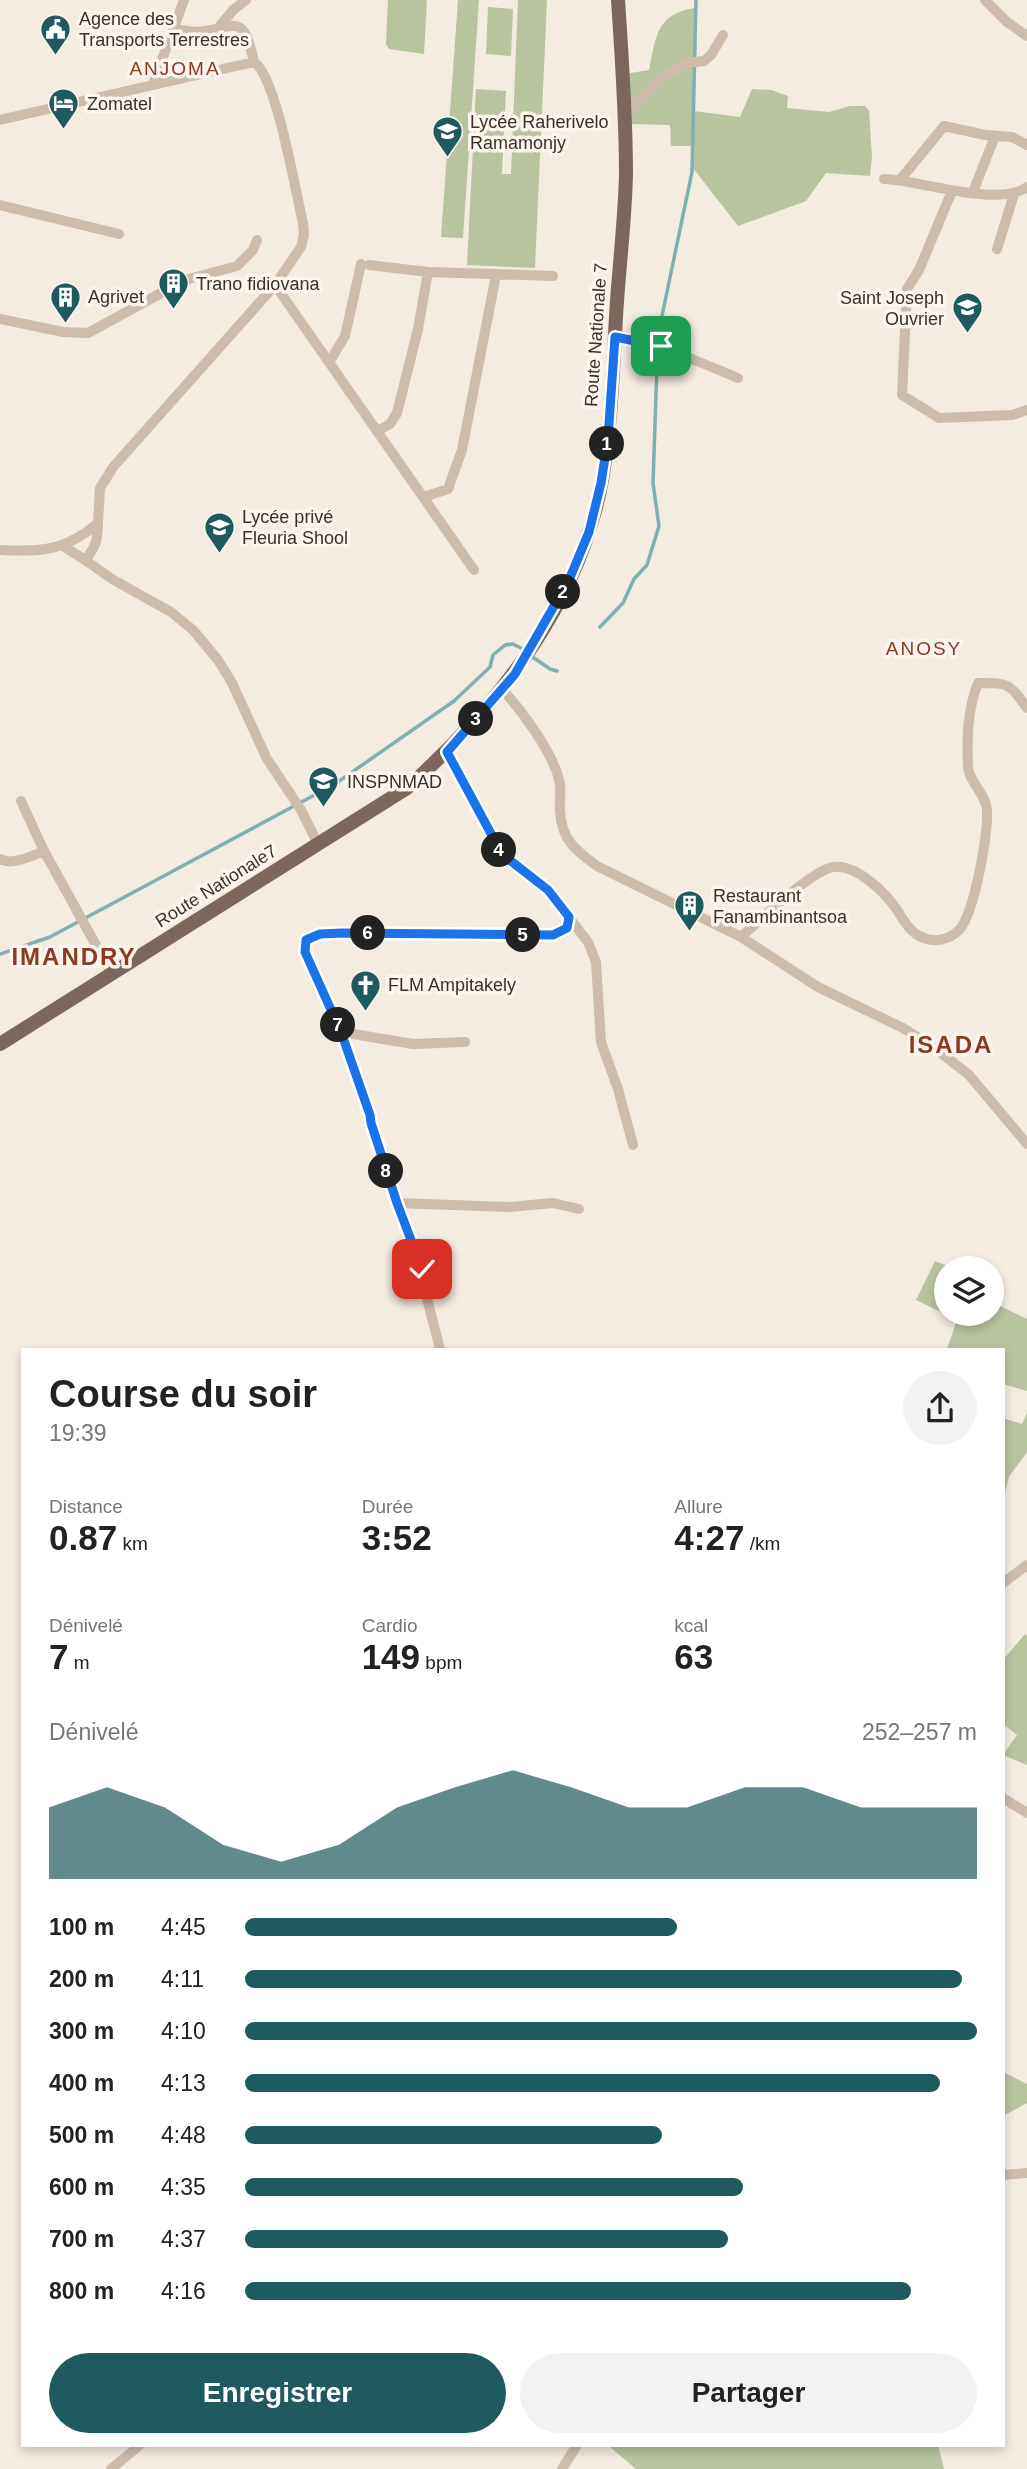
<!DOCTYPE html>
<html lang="fr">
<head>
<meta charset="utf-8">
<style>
	body { margin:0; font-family:Helvetica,sans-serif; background:#f2f2f2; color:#222; height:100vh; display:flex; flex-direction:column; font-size:26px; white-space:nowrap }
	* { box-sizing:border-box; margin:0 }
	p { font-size:23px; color:#767676 }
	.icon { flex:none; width:38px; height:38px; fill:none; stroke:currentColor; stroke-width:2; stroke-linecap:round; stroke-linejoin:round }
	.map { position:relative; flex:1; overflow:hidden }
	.side { position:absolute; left:21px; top:1348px; width:984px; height:1099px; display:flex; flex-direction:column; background:#fff; border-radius:0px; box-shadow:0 4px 10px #0003 }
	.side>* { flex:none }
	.buttons { position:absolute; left:934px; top:1256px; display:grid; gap:14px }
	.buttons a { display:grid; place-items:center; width:70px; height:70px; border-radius:50%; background:#fff; box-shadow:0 4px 10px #0003; font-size:35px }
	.pin { position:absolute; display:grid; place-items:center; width:60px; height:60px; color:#fff; margin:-30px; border-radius:14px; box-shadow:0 4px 10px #0006 }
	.km { position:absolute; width:35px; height:35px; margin:-18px; border-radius:50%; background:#222; color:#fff; font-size:19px; line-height:35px; text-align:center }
	.round { display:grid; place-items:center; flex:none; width:74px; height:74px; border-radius:37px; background:#f2f2f2 }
	.headline { display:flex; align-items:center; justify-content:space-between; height:119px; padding:0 28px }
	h1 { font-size:38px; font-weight:800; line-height:52px }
	.stats { display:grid; grid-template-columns:repeat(3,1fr); gap:10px; height:119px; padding:7px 28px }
	.stats div { display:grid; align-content:center }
	.stats b { font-size:35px; font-weight:800 }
	.stats small { font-size:19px; font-weight:400 }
	.stats p { font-size:19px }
	.chart { height:196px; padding:14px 28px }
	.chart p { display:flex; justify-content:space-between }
	.chart svg { width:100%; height:126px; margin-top:7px; fill:#1f5a5e; opacity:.7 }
	.primary-button { display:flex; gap:14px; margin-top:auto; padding:14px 28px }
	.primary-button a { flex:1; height:80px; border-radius:42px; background:#1f5a5e; color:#fff; font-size:28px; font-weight:800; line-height:80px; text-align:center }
	.primary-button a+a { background:#f2f2f2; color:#222 }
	ul { padding:0 28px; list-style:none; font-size:23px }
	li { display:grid; grid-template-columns:112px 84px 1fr; align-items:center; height:52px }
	li i { height:18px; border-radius:9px; background:#1f5a5e }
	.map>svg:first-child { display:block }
	.green { fill:#b8c4a0 }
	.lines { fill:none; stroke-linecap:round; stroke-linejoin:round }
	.stream { stroke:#7fb0b2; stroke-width:3.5 }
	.minor { stroke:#cdbbac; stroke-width:10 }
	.major { stroke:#7d675c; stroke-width:14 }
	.route-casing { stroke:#fff; stroke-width:14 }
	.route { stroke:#1a73e8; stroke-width:9 }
	.labels { text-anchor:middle; stroke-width:7; stroke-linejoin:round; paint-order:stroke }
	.poi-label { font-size:18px; fill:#3b302b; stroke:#fbf5ee; text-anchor:start }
	.street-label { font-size:18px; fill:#3b302b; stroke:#fbf5ee }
	.neighbourhood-label { font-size:19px; letter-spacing:2px; fill:#8c3b22; stroke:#fbf5ee }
	.district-label { font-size:24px; font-weight:bold; letter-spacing:2px; fill:#8c3b22; stroke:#fbf5ee }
</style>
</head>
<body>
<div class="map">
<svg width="1027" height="2469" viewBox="0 0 1027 2469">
	<rect width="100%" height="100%" fill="#f4ebe1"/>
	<path class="green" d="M388,0H427L424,54L389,49L386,44Z
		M458,0H479L463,238L441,237Z
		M518,0H547L535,268L467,265L476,89L506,91L502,174H511Z
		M488,7L513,9L511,56L486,54Z
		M694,8V111L740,117L752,89L771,90L788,96L787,108L829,112L850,106H865L869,111L872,157L870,176L826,173L806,201L738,226L693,168V146H671L670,125L629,124L625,74L649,70C656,38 655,15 694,8Z
		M935,1261L955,1269H947V1314H992V1302L1027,1319V1391L1003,1384V1349H947L957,1320L916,1300Z
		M1027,1413V1452L1009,1477L1003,1500V1418L1022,1424Z
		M1025,1634L1027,1636V1765L1003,1755L1017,1735L1003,1724V1660Z
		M1003,2072L1027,2084V2103L1003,2116Z
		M613,2445H938L944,2469H636L610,2447Z"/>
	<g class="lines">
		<path class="stream" d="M600,627L623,603L634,579L647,565L659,526L653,483L658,335L692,172L696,0
			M534,658L550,669L557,671
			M0,954L50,937L335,784L454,701L490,667L493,655L505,645L513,644L521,648"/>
		<path class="minor" d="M985,0L1007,22L1027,36
			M220,26L233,10L246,0
			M153,84L184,0
			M625,116L664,76L687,63L704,61L711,55L723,35
			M0,120L254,62C243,11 237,28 198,32C190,32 182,30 174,29
			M884,179C920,180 998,208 1027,187
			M900,180L944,126L985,135L1012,137L1027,145
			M952,191L919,270L907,289L902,395L939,418L1012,415L1027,410
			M973,192L995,136
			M0,205L119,234
			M997,249L1014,194
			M369,265L428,272L553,276
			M275,285L474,570
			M0,319L63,332L88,333L185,280L237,266L253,250L257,240
			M615,337L651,342L738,378
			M330,361L345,336L361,264
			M378,431L390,424L397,413L418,329L428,272
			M424,497L448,489L462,450L496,275
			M98,523C98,539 96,547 85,560L112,579L171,612L193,630L218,660L232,683L267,759L301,810L318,844
			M63,546L85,560
			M0,550C41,552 66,551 98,523L100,488L114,466L275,285L301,247L304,235L303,223C296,194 276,75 254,62
			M502,689C522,711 551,750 559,779C562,790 559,801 560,811C561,839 576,851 597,866L741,937L818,987L903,1028L936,1049L969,1075L1027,1144
			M447,753L502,854L548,890L588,942L596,962L601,1042L618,1089L633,1145
			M21,801L44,851L112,974
			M0,859C13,866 31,856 44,851
			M741,937C759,921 813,869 834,867C856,864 886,893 897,910C906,924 913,938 932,940C942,941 953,937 960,929C975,910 988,835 987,810C986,794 969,782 968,767C967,738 967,711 978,683C1009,683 1009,683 1027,708
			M341,1032L413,1044L465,1042
			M397,1203L510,1207L553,1203L579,1209
			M440,1349L426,1295L422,1269L397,1203L371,1123L370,1115L341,1032L305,952L306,940L320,934L342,933L553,935L567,928L569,917
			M1003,1583L1027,1565
			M1003,1798L1027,1813
			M1003,2175L1027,2173
			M111,2469L140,2445
			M562,2469L577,2445"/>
		<path class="major" d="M0,1044L407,788C497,708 580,602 602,480C612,421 613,361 617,301C620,259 625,217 626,174C626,116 622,58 618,0"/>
	</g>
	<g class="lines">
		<defs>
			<path id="route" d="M422,1269L397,1203L371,1123L370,1115L341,1032L305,952L306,940L320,934L342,933L553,935L567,928L569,917L548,890L502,854L447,752L515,674L569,580L589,532L601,483L608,438L615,337L661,346"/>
		</defs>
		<use href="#route" class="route-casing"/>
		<use href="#route" class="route"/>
	</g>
	<defs>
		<symbol id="civic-pin" viewBox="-11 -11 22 30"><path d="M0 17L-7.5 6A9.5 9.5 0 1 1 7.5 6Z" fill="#1f5a5e" stroke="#fbf5ee"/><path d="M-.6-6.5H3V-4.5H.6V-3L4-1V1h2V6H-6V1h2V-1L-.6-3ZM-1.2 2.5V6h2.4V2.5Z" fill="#fff"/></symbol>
		<symbol id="hotel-pin" viewBox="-11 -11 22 30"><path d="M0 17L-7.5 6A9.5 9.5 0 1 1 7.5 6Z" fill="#1f5a5e" stroke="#fbf5ee"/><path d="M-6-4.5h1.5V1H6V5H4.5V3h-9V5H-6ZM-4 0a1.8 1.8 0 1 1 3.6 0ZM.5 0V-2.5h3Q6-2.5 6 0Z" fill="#fff"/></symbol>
		<symbol id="school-pin" viewBox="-11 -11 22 30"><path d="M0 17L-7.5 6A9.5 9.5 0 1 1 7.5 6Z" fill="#1f5a5e" stroke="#fbf5ee"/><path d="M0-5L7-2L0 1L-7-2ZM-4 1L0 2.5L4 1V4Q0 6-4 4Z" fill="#fff"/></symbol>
		<symbol id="building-pin" viewBox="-11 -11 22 30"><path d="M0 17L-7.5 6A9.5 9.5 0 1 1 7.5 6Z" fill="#1f5a5e" stroke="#fbf5ee"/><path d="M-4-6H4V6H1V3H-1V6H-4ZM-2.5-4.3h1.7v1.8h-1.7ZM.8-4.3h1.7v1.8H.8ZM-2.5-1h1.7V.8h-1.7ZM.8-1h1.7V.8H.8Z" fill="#fff"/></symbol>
		<symbol id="university-pin" viewBox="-11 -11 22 30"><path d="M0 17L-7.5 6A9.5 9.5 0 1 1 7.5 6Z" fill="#1f5a5e" stroke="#fbf5ee"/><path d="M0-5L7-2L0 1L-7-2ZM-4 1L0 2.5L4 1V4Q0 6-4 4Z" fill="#fff"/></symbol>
		<symbol id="church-pin" viewBox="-11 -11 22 30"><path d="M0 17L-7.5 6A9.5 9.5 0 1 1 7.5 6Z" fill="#1f5a5e" stroke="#fbf5ee"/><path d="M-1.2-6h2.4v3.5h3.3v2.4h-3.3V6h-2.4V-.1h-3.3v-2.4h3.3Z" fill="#fff"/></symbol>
	</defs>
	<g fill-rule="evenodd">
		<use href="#civic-pin" x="38" y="12" width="35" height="47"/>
		<use href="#hotel-pin" x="46" y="86" width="35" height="47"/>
		<use href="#school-pin" x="430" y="114" width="35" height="47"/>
		<use href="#building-pin" x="156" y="266" width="35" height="47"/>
		<use href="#building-pin" x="48" y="280" width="35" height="47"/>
		<use href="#school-pin" x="950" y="290" width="35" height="47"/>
		<use href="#school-pin" x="202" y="510" width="35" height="47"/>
		<use href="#university-pin" x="306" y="764" width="35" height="47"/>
		<use href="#building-pin" x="672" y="888" width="35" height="47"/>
		<use href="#church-pin" x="348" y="968" width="35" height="47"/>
	</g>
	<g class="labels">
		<g class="poi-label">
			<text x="79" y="25">Agence des<tspan x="79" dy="21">Transports Terrestres</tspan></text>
			<text x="87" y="110">Zomatel</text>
			<text x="470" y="128">Lycée Raherivelo<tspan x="470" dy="21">Ramamonjy</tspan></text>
			<text x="196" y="290">Trano fidiovana</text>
			<text x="88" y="303">Agrivet</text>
			<text x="944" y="304" text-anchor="end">Saint Joseph<tspan x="944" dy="21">Ouvrier</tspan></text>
			<text x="242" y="523">Lycée privé<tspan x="242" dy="21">Fleuria Shool</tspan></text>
			<text x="347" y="788">INSPNMAD</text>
			<text x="713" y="902">Restaurant<tspan x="713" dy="21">Fanambinantsoa</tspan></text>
			<text x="388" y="991">FLM Ampitakely</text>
		</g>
		<g class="street-label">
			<text transform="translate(596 335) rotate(-86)" y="6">Route Nationale 7</text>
			<text transform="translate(216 886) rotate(-32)" y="6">Route Nationale7</text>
		</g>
		<g class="neighbourhood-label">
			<text x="175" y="75">ANJOMA</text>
			<text x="924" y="655">ANOSY</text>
		</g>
		<g class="district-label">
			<text x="74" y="965">IMANDRY</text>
			<text x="951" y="1053">ISADA</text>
		</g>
	</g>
</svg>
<div class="buttons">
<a><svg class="icon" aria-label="layers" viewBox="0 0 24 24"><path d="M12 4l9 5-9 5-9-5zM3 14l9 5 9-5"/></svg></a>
</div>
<div class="pin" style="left:661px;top:346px;background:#1e9e55"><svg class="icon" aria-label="arrive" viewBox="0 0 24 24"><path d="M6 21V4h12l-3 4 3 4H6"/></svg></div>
<div class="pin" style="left:422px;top:1269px;background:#d93025"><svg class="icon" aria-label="check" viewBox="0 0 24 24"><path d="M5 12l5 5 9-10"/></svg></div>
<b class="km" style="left:607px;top:444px">1</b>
<b class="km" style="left:563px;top:592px">2</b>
<b class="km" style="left:476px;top:719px">3</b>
<b class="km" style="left:499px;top:850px">4</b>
<b class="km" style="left:523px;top:935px">5</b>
<b class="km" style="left:368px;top:933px">6</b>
<b class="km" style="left:338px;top:1025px">7</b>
<b class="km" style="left:386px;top:1171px">8</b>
<section class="side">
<div class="headline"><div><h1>Course du soir</h1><p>19:39</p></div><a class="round"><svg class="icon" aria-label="share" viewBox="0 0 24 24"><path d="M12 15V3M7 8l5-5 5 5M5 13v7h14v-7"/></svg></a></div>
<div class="stats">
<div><p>Distance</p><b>0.87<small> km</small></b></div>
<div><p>Durée</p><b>3:52</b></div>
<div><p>Allure</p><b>4:27<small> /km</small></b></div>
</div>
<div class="stats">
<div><p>Dénivelé</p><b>7<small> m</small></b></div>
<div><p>Cardio</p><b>149<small> bpm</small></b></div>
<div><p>kcal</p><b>63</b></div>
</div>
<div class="chart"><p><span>Dénivelé</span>252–257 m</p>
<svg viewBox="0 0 160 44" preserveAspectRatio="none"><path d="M0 44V19L10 12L20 19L30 32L40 38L50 32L60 19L70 12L80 6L90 12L100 19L110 19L120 12L130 12L140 19L150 19L160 19V44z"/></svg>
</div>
<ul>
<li><b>100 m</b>4:45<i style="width:59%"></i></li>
<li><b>200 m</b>4:11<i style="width:98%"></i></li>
<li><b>300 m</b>4:10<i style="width:100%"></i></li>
<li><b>400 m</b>4:13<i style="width:95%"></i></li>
<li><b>500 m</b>4:48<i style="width:57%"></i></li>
<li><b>600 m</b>4:35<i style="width:68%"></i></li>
<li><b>700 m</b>4:37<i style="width:66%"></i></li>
<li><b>800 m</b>4:16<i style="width:91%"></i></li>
</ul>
<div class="primary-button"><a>Enregistrer</a><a>Partager</a></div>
</section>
</div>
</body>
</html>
